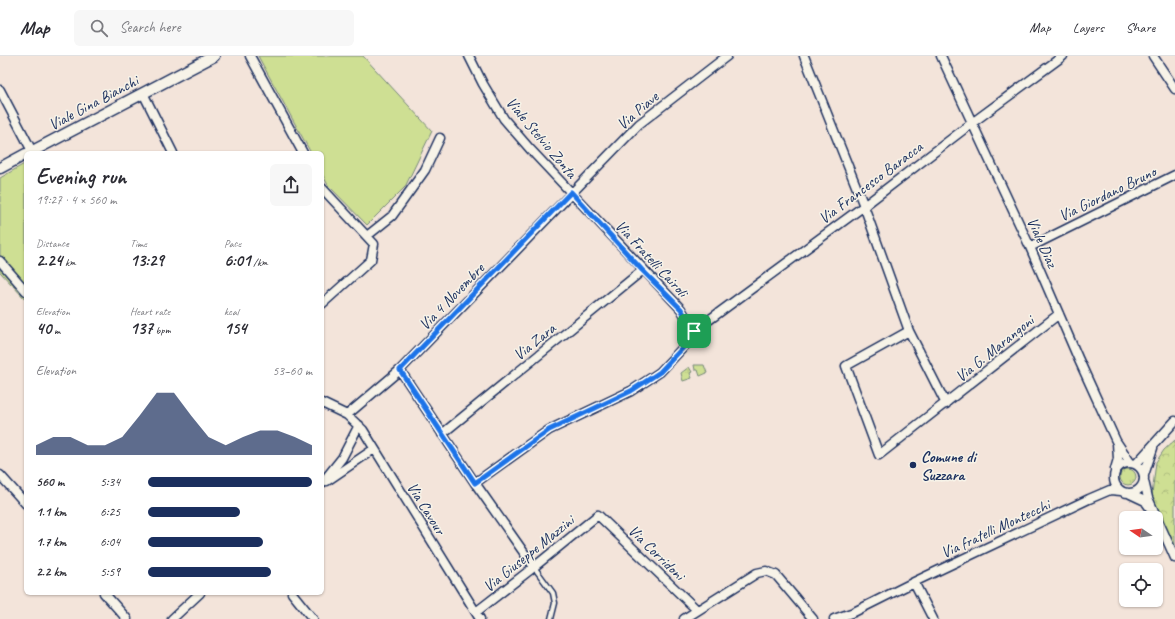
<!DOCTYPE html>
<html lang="en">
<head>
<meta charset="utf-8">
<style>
	body { margin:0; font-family:Caveat,sans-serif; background:#f7f7f7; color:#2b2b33; height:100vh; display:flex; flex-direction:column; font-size:15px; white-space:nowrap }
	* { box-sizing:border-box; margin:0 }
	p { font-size:13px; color:#7c7c81 }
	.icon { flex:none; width:22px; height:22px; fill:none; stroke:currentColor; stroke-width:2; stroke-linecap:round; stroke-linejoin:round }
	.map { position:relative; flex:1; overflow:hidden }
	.side { position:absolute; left:24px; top:95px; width:300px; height:444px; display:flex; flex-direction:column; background:#fff; border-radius:6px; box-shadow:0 1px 3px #0004 }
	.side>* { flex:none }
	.needle { width:26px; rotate:283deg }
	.tools { position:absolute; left:1119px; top:455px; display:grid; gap:8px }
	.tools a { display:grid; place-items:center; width:44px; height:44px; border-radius:6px; background:#fff; box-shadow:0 1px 3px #0004; font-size:20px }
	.pin { position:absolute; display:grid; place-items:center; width:34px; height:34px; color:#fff; margin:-17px; border-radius:8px; box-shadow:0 2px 6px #0006 }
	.round { display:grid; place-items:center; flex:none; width:42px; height:42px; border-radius:6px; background:#f7f7f7 }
	.head { display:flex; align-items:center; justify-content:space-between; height:68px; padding:0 12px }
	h1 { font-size:22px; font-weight:600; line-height:30px }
	.figures { display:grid; grid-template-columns:repeat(3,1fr); gap:6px; height:68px; padding:4px 12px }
	.figures div { display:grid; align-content:center }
	.figures b { font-size:17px; font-weight:600 }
	.figures small { font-size:11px; font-weight:400 }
	.figures p { font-size:11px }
	.chart { height:112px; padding:8px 12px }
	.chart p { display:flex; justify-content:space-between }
	.chart svg { width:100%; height:72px; margin-top:4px; fill:#1b2f5e; opacity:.7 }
	ul { padding:0 12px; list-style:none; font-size:13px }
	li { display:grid; grid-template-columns:64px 48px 1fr; align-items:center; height:30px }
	li i { height:10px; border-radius:5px; background:#1b2f5e }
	header { display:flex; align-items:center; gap:24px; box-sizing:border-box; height:56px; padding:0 20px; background:#fff; border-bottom:1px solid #e1e1e2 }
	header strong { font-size:19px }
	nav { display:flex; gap:22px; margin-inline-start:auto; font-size:14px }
	.search { width:280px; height:36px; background:#f7f7f7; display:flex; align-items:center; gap:10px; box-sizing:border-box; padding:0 14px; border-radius:6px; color:#7c7c81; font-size:15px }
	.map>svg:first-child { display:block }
	.grass { fill:url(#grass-tufts); stroke:#748778 }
	.forest { fill:url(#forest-crowns); stroke:#748778 }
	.green { fill:#cedf93; stroke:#748778 }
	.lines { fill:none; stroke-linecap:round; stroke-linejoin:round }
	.service-casing { stroke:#1b2f5e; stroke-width:7 }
	.minor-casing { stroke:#1b2f5e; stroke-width:11 }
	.tertiary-casing { stroke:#1b2f5e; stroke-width:13 }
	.service { stroke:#f7f3e8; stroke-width:4 }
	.minor { stroke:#f7f3e8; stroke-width:8 }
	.tertiary { stroke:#f7f3e8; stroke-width:10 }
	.route-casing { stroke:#fff; stroke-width:8 }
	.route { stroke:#1a73e8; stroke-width:5 }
	.poi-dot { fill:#1b2f5e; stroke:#f7f3e8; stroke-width:1.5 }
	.labels { text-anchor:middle; stroke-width:3; stroke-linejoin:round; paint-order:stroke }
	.street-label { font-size:16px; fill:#1b2f5e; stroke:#f7f3e8 }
	.poi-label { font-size:16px; font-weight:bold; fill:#1b2f5e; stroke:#f7f3e8; text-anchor:start }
</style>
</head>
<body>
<header>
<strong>Map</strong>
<div class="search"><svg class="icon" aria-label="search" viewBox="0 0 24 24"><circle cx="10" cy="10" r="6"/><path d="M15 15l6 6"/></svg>Search here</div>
<nav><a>Map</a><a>Layers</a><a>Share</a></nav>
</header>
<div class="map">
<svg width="1175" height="563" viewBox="0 0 1175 563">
	<defs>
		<pattern id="grass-tufts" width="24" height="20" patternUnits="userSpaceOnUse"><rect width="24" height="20" fill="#cedf93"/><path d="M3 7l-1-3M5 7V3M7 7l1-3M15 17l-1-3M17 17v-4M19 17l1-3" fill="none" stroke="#b0c081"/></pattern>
		<pattern id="forest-crowns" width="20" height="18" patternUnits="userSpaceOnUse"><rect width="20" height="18" fill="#cedf93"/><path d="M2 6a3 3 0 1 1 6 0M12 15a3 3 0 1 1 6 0" fill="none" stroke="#b0c081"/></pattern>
	</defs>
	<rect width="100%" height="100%" fill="#f3e4da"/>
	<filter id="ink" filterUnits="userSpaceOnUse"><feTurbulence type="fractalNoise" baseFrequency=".025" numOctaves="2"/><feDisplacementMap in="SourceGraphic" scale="8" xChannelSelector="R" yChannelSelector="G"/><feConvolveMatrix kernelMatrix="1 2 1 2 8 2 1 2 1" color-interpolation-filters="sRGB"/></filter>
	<g filter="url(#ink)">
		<path class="grass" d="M694,309H704L707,317L700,320L698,314H695Z
			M689,311L692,316L690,317L692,322L683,325L681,317Z
			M1120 421a8 8 0 1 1 16 0a8 8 0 1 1-16 0Z"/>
		<path class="forest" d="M1175,384V493L1160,460L1152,439L1156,406L1164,394Z"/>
		<path class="green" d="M258,0H363L432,75L405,131L367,169L328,129L322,118V97H311Z
			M26,107V244L0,216V122Z"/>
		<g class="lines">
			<defs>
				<path id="service" d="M534,511L553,537L555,547L551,563"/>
				<path id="minor" d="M250,0L303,97
					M469,0L483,28L504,63L530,93L681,253L694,275L693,281L660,316L631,335L549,374L475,427
					M804,0L864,150L909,275
					M941,0L1030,191L1078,302L1116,385L1130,406
					M1153,0L1175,33
					M0,34L33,97
					M143,37L173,97
					M322,132L374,188L371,204L322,248
					M367,180L392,160L425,114L440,82
					M1030,191L1175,119
					M0,205L26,235
					M694,275L864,150L972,67L1063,0
					M400,314L475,427L534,511
					M322,347L347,359L363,374L480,563
					M946,348L909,275L846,310L879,399L1059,258
					M347,359L400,314L639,68L727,0
					M442,378L643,214
					M1114 422a15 15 0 1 1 30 0a15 15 0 1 1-30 0Z
					M1136,408L1175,365
					M1115,413L1118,403L1117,387
					M0,419L26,448
					M1144,419L1153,392
					M327,425L374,393
					M1144,425L1148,442L1175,502
					M322,427L342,402L359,369
					M1128,437L1145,445L1150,452
					M914,526L933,563
					M104,537L127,563
					M292,537L313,563
					M476,556L534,511L598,459L697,554
					M172,563L200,537
					M684,563L757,517L766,515L776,519L813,563
					M834,563L854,556L914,526L1089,443L1110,434L1121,435"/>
				<path id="tertiary" d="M29,97L214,0
					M0,112L26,98"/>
			</defs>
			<use href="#service" class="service-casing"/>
			<use href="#minor" class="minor-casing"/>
			<use href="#tertiary" class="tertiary-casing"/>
			<use href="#service" class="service"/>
			<use href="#minor" class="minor"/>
			<use href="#tertiary" class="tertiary"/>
		</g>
	</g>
	<g class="lines" filter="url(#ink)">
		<defs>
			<path id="route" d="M571,136L642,214L681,253L694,275L693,281L660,316L631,335L549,374L475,427L400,314Z"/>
		</defs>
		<use href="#route" class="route-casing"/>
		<use href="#route" class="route"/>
	</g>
	<circle class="poi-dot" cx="913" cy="409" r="4"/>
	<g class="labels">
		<g class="street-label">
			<text transform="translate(93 46) rotate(-28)" y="6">Viale Gina Bianchi</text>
			<text transform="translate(637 54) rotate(-41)" y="6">Via Piave</text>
			<text transform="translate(542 81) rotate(50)" y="6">Viale Stelvio Zonta</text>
			<text transform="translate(870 126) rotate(-37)" y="6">Via Francesco Baracca</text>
			<text transform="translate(1107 137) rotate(-26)" y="6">Via Giordano Bruno</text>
			<text transform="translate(1043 186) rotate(66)" y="6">Viale Diaz</text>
			<text transform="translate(652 202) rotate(47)" y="6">Via Fratelli Cairoli</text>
			<text transform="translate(451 240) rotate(-46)" y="6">Via 4 Novembre</text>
			<text transform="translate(534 285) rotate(-39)" y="6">Via Zara</text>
			<text transform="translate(994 292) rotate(-39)" y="6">Via G. Marangoni</text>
			<text transform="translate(427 452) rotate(58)" y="6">Via Cavour</text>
			<text transform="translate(995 472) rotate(-25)" y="6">Via fratelli Montecchi</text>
			<text transform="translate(657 496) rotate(44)" y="6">Via Corridoni</text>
			<text transform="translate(528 497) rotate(-39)" y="6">Via Giuseppe Mazzini</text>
		</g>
		<g class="poi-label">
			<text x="921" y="406">Comune di<tspan x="921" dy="18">Suzzara</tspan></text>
		</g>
	</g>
</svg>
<div class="tools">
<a><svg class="needle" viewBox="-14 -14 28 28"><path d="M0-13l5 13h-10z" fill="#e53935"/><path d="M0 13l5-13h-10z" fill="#7c7c81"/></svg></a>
<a><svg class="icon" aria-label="locate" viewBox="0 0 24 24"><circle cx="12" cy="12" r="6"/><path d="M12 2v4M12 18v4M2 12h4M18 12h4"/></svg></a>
</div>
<div class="pin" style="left:694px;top:275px;background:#1e9e55"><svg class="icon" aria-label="arrive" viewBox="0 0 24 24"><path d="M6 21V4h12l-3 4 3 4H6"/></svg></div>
<section class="side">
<div class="head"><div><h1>Evening run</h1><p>19:27 · 4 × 560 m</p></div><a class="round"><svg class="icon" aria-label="share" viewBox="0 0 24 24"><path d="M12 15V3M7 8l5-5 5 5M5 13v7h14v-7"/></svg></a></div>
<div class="figures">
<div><p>Distance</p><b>2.24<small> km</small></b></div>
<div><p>Time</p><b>13:29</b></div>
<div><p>Pace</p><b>6:01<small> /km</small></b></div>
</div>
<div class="figures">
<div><p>Elevation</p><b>40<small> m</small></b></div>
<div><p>Heart rate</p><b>137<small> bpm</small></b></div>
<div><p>kcal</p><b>154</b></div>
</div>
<div class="chart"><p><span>Elevation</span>53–60 m</p>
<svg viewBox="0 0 160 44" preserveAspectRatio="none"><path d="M0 44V38L10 33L20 33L30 38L40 38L50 33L60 20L70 6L80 6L90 20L100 33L110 38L120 33L130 29L140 29L150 33L160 38V44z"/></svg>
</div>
<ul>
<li><b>560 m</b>5:34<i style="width:100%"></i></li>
<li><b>1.1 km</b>6:25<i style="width:56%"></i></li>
<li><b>1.7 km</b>6:04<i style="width:70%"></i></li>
<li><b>2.2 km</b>5:59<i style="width:75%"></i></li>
</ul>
</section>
</div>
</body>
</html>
